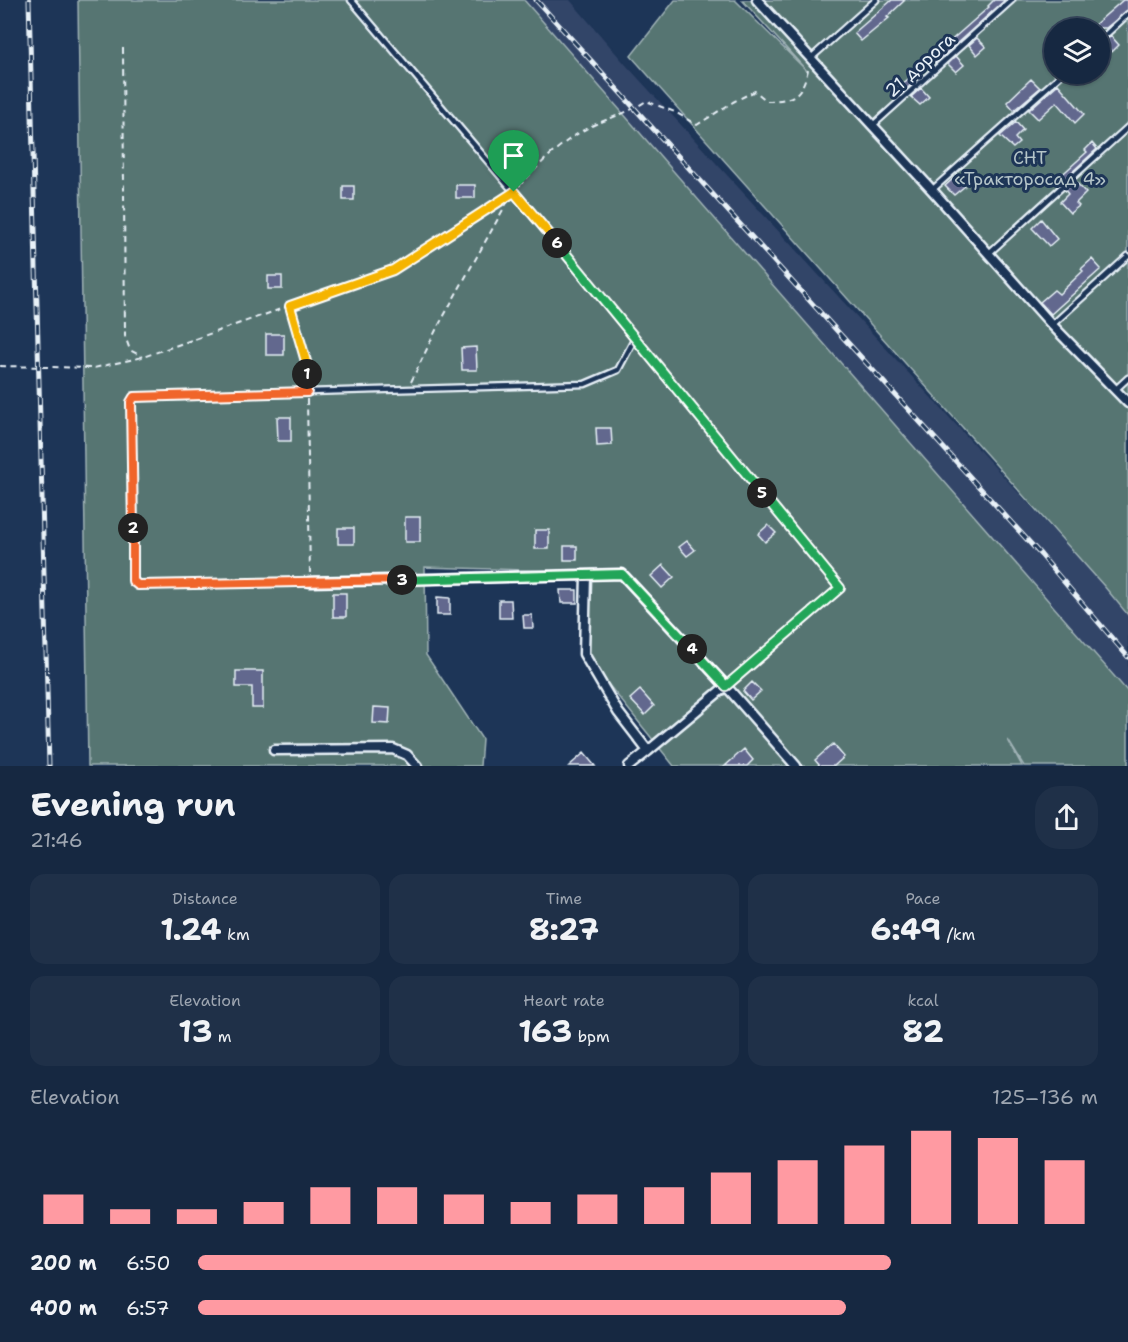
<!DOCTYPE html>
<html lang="en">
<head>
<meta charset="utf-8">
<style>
	body { margin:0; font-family:"Shantell Sans",sans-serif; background:#1f3048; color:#f1f3f6; height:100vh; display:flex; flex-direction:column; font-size:22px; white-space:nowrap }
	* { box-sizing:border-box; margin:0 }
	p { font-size:20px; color:#9ea6b1 }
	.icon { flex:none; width:33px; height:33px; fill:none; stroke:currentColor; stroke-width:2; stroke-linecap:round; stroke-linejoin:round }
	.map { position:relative; height:766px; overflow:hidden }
	.drawer { display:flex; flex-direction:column; background:#162841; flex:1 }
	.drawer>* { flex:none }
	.buttons { position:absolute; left:1044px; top:18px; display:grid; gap:12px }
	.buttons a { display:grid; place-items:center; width:66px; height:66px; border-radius:50%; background:#162841; box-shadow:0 2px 4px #0004,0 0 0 2px #35445a; font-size:30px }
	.pin { position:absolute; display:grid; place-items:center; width:51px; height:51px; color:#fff; margin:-62px -26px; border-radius:50% 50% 50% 0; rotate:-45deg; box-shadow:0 0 6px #0007 }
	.pin .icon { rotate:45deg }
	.km { position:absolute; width:30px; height:30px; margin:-15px; border-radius:50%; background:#222; color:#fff; font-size:16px; line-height:30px; text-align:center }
	.round { display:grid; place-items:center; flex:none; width:63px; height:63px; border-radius:24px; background:#1f3048 }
	.summary { display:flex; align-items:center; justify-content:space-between; height:102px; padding:0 30px }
	h1 { font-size:33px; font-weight:700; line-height:45px }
	.figures { display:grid; grid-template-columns:repeat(3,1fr); gap:9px; height:102px; padding:6px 30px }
	.figures div { display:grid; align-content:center; border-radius:15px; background:#1f3048; text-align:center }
	.figures b { font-size:30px; font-weight:700 }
	.figures small { font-size:16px; font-weight:400 }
	.figures p { font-size:16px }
	.chart { height:168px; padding:12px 30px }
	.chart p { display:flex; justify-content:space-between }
	.chart svg { width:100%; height:108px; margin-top:6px; stroke:#ff9aa2; stroke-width:6 }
	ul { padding:0 30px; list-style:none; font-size:20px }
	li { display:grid; grid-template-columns:96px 72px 1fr; align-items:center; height:45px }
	li i { height:15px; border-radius:8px; background:#ff9aa2 }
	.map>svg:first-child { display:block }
	.built { fill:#324468 }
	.green { fill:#567472; stroke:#9fb2b5; stroke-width:1.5; fill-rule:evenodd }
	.building { fill:#62688e; stroke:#e8f1f8; stroke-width:1.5 }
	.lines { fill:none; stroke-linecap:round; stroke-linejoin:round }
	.service-casing { stroke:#e8f1f8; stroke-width:9 }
	.minor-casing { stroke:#e8f1f8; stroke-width:13 }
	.path { stroke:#e8f1f8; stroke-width:2; stroke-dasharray:6 4.5; stroke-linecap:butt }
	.service { stroke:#1d3557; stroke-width:4.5 }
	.minor { stroke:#1d3557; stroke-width:8 }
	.rail-casing { stroke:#e8f1f8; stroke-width:5 }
	.rail { stroke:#1d3557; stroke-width:3; stroke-dasharray:9; stroke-linecap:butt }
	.split-1-casing { stroke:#fff; stroke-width:12 }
	.split-2-casing { stroke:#fff; stroke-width:12 }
	.split-3-casing { stroke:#fff; stroke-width:12 }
	.split-4-casing { stroke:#fff; stroke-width:12 }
	.split-5-casing { stroke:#fff; stroke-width:12 }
	.split-6-casing { stroke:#fff; stroke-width:12 }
	.split-7-casing { stroke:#fff; stroke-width:12 }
	.split-1 { stroke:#f5b400; stroke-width:8 }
	.split-2 { stroke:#f0652b; stroke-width:8 }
	.split-3 { stroke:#f0652b; stroke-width:8 }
	.split-4 { stroke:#22a559; stroke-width:8 }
	.split-5 { stroke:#22a559; stroke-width:8 }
	.split-6 { stroke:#22a559; stroke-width:8 }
	.split-7 { stroke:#f5b400; stroke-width:8 }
	.labels { text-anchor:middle; stroke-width:6; stroke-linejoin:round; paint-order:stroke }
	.street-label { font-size:18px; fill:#e8f1f8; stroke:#1d3557 }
	.park-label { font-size:18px; fill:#b5c5c9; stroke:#1d3557 }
</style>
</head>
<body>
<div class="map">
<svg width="1128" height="766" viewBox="0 0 1128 766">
	<rect width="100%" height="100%" fill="#1d3557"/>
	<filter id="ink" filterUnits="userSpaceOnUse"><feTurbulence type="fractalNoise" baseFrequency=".0167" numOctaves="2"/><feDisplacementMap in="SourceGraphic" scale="12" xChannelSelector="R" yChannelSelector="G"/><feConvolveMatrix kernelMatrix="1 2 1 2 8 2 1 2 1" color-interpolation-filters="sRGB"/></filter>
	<g filter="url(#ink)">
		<path class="built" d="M524,0H570L626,65L1104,586L1128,615V692Z"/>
		<path class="green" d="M78,0H524L1128,692V766H1024L1008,740L1022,766H674L584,654L586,572L425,567L426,655L482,739L480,766H88Z
			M675,0H735L807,71L742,0H1128V615L1104,586L631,56ZM1054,28H1100V74H1054Z"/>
		<path class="building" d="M892,0H905L887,17L889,18L861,41L854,33Z
			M994,0H1005L935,63L931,58L989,7L988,6Z
			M1123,0H1128V10L1106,28H1091Z
			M1111,36L1119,45L1112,52L1104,42Z
			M977,38L986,47L977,55L969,45Z
			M956,56L964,65L956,72L948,64Z
			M911,77L915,81L898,97L893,91Z
			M1031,79L1040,88L1014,110L1007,102Z
			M1058,84L1084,114L1075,123L1057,102L1038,119L1029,110Z
			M921,88L929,97L920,105L911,97Z
			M1016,122L1023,130L1015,138L1019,143L1013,148L1000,136Z
			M1092,143L1097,149L1059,184L1056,180L1087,152L1085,150Z
			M956,176L965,186L954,195L945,186Z
			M1075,181L1086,193L1076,203L1079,206L1070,213L1060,202L1068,194L1065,190Z
			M456,185H475V198H456Z
			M343,186H354V200H343Z
			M1041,219L1057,239L1049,246L1032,228Z
			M1092,259L1101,269L1051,314L1040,302L1054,290L1059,294L1083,271L1081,269Z
			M268,276H282V289H268Z
			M266,334H284V355H266Z
			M476,347L477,370H462L461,348Z
			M277,417H291V441H278Z
			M596,428H611L612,445L597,446Z
			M405,517H420V542H405Z
			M768,525L776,533L765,542L758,534Z
			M338,528H354V544H338Z
			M535,530H549V549H535Z
			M687,541L695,550L687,556L679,547Z
			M564,546H577V560H564Z
			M663,565L674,577L662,588L651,576Z
			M560,590H577V603H561Z
			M333,593H346V617H333Z
			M437,597L450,598V615H437Z
			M499,600H511L512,618H499Z
			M523,615H532L533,628H524Z
			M236,671H263V708H252V687H236Z
			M752,682L761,691L751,700L743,691Z
			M640,690L654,706L645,715L630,699Z
			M374,707L390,708L389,724L373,723Z
			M833,744L844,757L834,766H820L815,760Z
			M744,749L753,760L747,766H725Z
			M584,753L595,766H569Z"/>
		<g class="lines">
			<defs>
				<path id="service" d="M351,0L514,192L840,588L726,686
					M1100,40L1128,14
					M811,58L876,0
					M872,126L1012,0
					M932,190L1062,74
					M988,254L1128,127
					M1052,325L1128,256
					M1115,390L1128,378
					M310,582L138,585L133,581L131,402L134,397L585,384L618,370L635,338"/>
				<path id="minor" d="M757,0L932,190L1052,325L1128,403
					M586,575L584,654L618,712L648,751L629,766
					M310,582L622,574L726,686L796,766
					M274,750L393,749L407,755L417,766
					M648,751L726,686"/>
			</defs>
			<use href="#service" class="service-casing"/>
			<use href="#minor" class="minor-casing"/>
			<path class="path" d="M123,48L125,336L130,350L143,357
				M519,186C538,166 557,146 582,131C603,119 626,115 646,101L675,112L697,125L733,102L755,91L767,101C793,100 801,97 808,70
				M290,306L307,365V385
				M0,366L94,368L143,357L393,270L508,196
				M411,382L436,330L509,199
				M307,399L310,574"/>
			<use href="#service" class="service"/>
			<use href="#minor" class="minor"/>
			<defs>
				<path id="rail" d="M29,0L49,766
					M536,0L1041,555L1128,657"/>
			</defs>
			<use href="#rail" class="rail-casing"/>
			<use href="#rail" class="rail"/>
		</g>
	</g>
	<g class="lines" filter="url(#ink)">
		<defs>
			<path id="split-1" d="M307,374V365L290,306L393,270L514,192"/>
			<path id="split-2" d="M133,528L131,402L134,397L307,392V374"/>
			<path id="split-3" d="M133,528V581L138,585L402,580"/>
			<path id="split-4" d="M402,580L622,574L692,649"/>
			<path id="split-5" d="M692,649L726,686L840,588L762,493"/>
			<path id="split-6" d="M557,243L762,493"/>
			<path id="split-7" d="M514,192L557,243"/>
		</defs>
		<use href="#split-1" class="split-1-casing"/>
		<use href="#split-2" class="split-2-casing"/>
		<use href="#split-3" class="split-3-casing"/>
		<use href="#split-4" class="split-4-casing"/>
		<use href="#split-5" class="split-5-casing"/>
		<use href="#split-6" class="split-6-casing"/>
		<use href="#split-7" class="split-7-casing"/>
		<use href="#split-1" class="split-1"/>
		<use href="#split-2" class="split-2"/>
		<use href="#split-3" class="split-3"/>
		<use href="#split-4" class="split-4"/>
		<use href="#split-5" class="split-5"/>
		<use href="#split-6" class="split-6"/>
		<use href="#split-7" class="split-7"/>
	</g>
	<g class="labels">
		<g class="street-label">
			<text transform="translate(920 65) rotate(-42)" y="6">21 дорога</text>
		</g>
		<g class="park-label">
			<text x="1030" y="164">СНТ<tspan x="1030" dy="21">«Тракторосад 4»</tspan></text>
		</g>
	</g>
</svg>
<div class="buttons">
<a><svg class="icon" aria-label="layers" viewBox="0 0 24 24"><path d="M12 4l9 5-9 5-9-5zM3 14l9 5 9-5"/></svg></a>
</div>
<div class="pin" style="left:514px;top:192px;background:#1e9e55"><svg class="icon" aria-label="arrive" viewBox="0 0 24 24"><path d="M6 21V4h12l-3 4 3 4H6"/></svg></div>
<b class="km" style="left:307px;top:374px">1</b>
<b class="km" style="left:133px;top:528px">2</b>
<b class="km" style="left:402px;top:580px">3</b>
<b class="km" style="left:692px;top:649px">4</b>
<b class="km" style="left:762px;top:493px">5</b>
<b class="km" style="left:557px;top:243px">6</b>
</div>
<section class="drawer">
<div class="summary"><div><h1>Evening run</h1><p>21:46</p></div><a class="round"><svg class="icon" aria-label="share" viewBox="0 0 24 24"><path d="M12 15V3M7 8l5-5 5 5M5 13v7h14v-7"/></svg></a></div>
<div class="figures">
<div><p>Distance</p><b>1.24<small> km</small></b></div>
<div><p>Time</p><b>8:27</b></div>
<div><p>Pace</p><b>6:49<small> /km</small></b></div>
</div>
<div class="figures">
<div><p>Elevation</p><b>13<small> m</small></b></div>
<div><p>Heart rate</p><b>163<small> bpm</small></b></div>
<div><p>kcal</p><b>82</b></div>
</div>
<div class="chart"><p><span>Elevation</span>125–136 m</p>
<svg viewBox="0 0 160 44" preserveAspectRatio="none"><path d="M5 44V32M15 44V38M25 44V38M35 44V35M45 44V29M55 44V29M65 44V32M75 44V35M85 44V32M95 44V29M105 44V23M115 44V18M125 44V12M135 44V6M145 44V9M155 44V18"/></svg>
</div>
<ul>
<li><b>200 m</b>6:50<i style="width:77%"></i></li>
<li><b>400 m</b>6:57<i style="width:72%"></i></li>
</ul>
</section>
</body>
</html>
